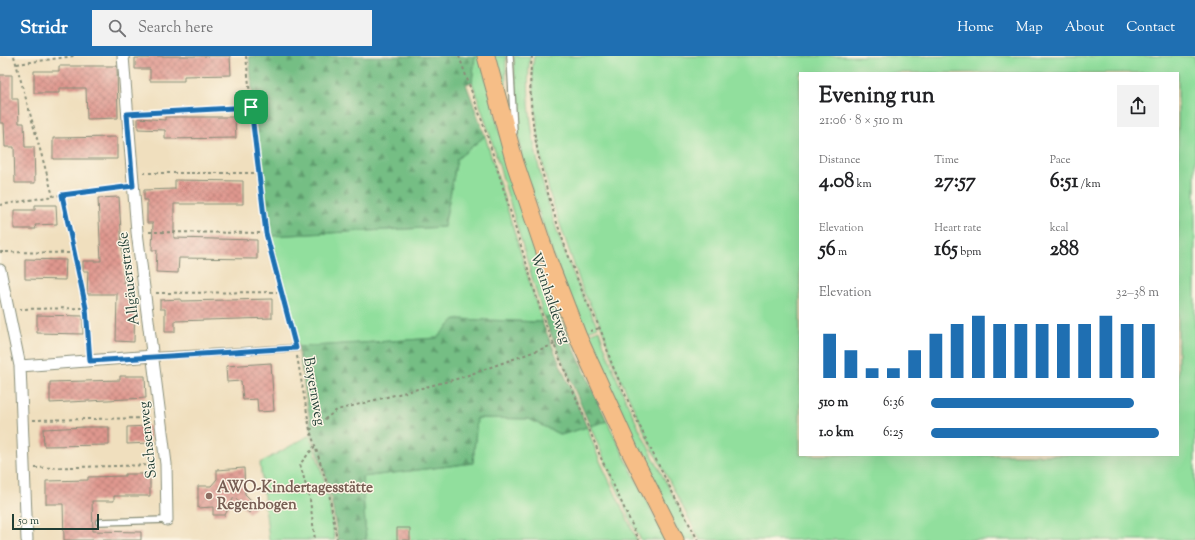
<!DOCTYPE html>
<html lang="en">
<head>
<meta charset="utf-8">
<style>
	body { margin:0; font-family:"Sorts Mill Goudy",serif; background:#f2f2f2; color:#202124; height:100vh; display:flex; flex-direction:column; font-size:15px; white-space:nowrap }
	* { box-sizing:border-box; margin:0 }
	p { font-size:13px; color:#757577 }
	.icon { flex:none; width:22px; height:22px; fill:none; stroke:currentColor; stroke-width:2; stroke-linecap:round; stroke-linejoin:round }
	.map { position:relative; flex:1; overflow:hidden }
	.drawer { position:absolute; left:799px; top:16px; width:380px; height:384px; display:flex; flex-direction:column; background:#fff; border-radius:0px; box-shadow:0 4px 16px #0002 }
	.drawer>* { flex:none }
	.scale { position:absolute; left:12px; bottom:10px; width:87px; box-sizing:border-box; padding-left:4px; border:2px solid #1f3d34; border-top:0; font-size:11px; line-height:14px; white-space:nowrap; color:#1f3d34; -webkit-text-stroke:3px #fcf5e5; paint-order:stroke }
	.pin { position:absolute; display:grid; place-items:center; width:34px; height:34px; color:#fff; margin:-17px; border-radius:8px; box-shadow:0 2px 6px #0006 }
	.round { display:grid; place-items:center; flex:none; width:42px; height:42px; border-radius:0px; background:#f2f2f2 }
	.overview { display:flex; align-items:center; justify-content:space-between; height:68px; padding:0 20px }
	h1 { font-size:22px; font-weight:800; line-height:30px }
	.figures { display:grid; grid-template-columns:repeat(3,1fr); gap:6px; height:68px; padding:4px 20px }
	.figures div { display:grid; align-content:center }
	.figures b { font-size:20px; font-weight:800 }
	.figures small { font-size:11px; font-weight:400 }
	.figures p { font-size:11px }
	.chart { height:112px; padding:8px 20px }
	.chart p { display:flex; justify-content:space-between }
	.chart svg { width:100%; height:72px; margin-top:4px; stroke:#1f6fb2; stroke-width:6 }
	ul { padding:0 20px; list-style:none; font-size:13px }
	li { display:grid; grid-template-columns:64px 48px 1fr; align-items:center; height:30px }
	li i { height:10px; border-radius:5px; background:#1f6fb2 }
	header { display:flex; align-items:center; gap:24px; box-sizing:border-box; height:56px; padding:0 20px; background:#1f6fb2; color:#fff }
	header strong { font-size:19px }
	nav { display:flex; gap:22px; margin-inline-start:auto; font-size:14px }
	.search { width:280px; height:36px; background:#f2f2f2; display:flex; align-items:center; gap:10px; box-sizing:border-box; padding:0 14px; border-radius:0px; color:#757577; font-size:15px }
	.map>svg:first-child { display:block }
	.green { fill:#91df9d; stroke:#588e68; fill-rule:evenodd }
	.forest { fill:url(#forest-firs); stroke:#4a7e5c }
	.building { fill:url(#building-cross-hatch) }
	.lines { fill:none; stroke-linecap:round; stroke-linejoin:round }
	.service-casing { stroke:#888e79; stroke-width:8 }
	.minor-casing { stroke:#888e79; stroke-width:13 }
	.primary-casing { stroke:#888e79; stroke-width:19 }
	.path { stroke:#888e79; stroke-width:2; stroke-dasharray:3 3; stroke-linecap:butt }
	.service { stroke:#fff; stroke-width:5.5 }
	.minor { stroke:#fff; stroke-width:11 }
	.primary { stroke:#f6be87; stroke-width:17 }
	.route-casing { stroke:#fff; stroke-width:8 }
	.route { stroke:#1f6fb2; stroke-width:5 }
	.education-dot { fill:#8d6e63; stroke:#fcf5e5; stroke-width:1.5 }
	.labels { text-anchor:middle; stroke-width:3; stroke-linejoin:round; paint-order:stroke }
	.street-label { font-size:15px; fill:#1f3d34; stroke:#fcf5e5 }
	.education-label { font-size:15px; font-weight:bold; fill:#785e54; stroke:#fcf5e5; text-anchor:start }
</style>
</head>
<body>
<header>
<strong>Stridr</strong>
<div class="search"><svg class="icon" aria-label="search" viewBox="0 0 24 24"><circle cx="10" cy="10" r="6"/><path d="M15 15l6 6"/></svg>Search here</div>
<nav><a>Home</a><a>Map</a><a>About</a><a>Contact</a></nav>
</header>
<div class="map">
<svg width="1195" height="484" viewBox="0 0 1195 484">
	<defs>
		<pattern id="forest-firs" width="22" height="20" patternUnits="userSpaceOnUse"><rect width="22" height="20" fill="#74be84"/><path d="M5 1l3.5 6h-7zM16 11l3.5 6h-7z" fill="#5f9c6d"/></pattern>
		<pattern id="building-cross-hatch" width="8" height="8" patternUnits="userSpaceOnUse"><rect width="8" height="8" fill="#e0988f"/><path d="M0 0l8 8M0 8l8-8" fill="none" stroke="#b57d76"/></pattern>
	</defs>
	<rect width="100%" height="100%" fill="#fcf5e5"/>
	<filter id="ink" filterUnits="userSpaceOnUse"><feTurbulence type="fractalNoise" baseFrequency=".025" numOctaves="2"/><feDisplacementMap in="SourceGraphic" scale="8" xChannelSelector="R" yChannelSelector="G"/><feConvolveMatrix kernelMatrix="1 2 1 2 8 2 1 2 1" color-interpolation-filters="sRGB"/></filter>
	<filter id="wash" filterUnits="userSpaceOnUse"><feTurbulence type="fractalNoise" baseFrequency=".012" numOctaves="4" result="noise"/><feDisplacementMap in="SourceGraphic" scale="16" xChannelSelector="R" yChannelSelector="G"/><feGaussianBlur stdDeviation="0.9" result="paint"/><feColorMatrix in="noise" values="0 0 0 0 0 0 0 0 0 0 0 0 0 0 0 0 0 1.4 0 .05"/><feComposite in="paint" operator="in"/></filter>
	<g filter="url(#wash)">
		<rect width="100%" height="100%" fill="#f0dfbe"/>
		<path class="green" d="M475,0H480L513,126L558,257L544,262L490,79L472,26Z
			M492,0H506V53Z
			M514,0H530C520,83 560,198 598,271L583,277L552,197L522,105L515,43Z
			M534,0H1195V484H700L651,390L615,311L602,272L583,235L550,139L540,97L534,41L532,13ZM800,17H1178V399H800Z
			M485,80L542,266L455,263L437,282L298,291L270,180L444,171L457,103Z
			M599,274C623,348 661,416 696,484H683L673,467L584,280Z
			M477,362L529,363L561,379L587,371L599,403L637,484H366L362,421L473,407Z
			M607,365L666,484H641L632,468L590,370Z
			M310,379L327,432L335,484H269L260,407Z"/>
		<path class="forest" d="M249,0H475L472,26L466,28L485,80L457,103L444,171L270,180L260,117Z
			M558,257L607,365L590,370L544,262Z
			M455,263L542,266L587,371L561,379L529,363L477,362L473,407L362,421L366,484H338L329,431L312,378L298,291L437,282Z"/>
		<g id="blocks">
			<path class="building" d="M149,0H230L231,19L184,20V25H150V13H135V2H149Z
				M59,10H117L118,62L87,63L86,32H59V37H34V15H59Z
				M0,19H12V43H18L19,67H24L25,91H34L35,127H15L14,91H5L4,67H0Z
				M165,61H235L236,82L165,83V74L138,73V62L165,64Z
				M117,81V103H53V82Z
				M175,124L243,125V148H174V182L257,184V203L179,202L178,217L156,216L157,194H152L153,167H147V144H144V134L175,133Z
				M119,141L124,227H133V244H135L134,286L116,285L117,238H87L88,215H83V205H101L98,142Z
				M35,149H56L57,168L35,169L36,173H14V154H35Z
				M25,203L66,204L65,224L25,223Z
				M181,243V245L272,243V262L175,265V276H165V253H160V244Z
				M37,259L83,260V278L37,277Z
				M271,307L274,355L258,356L257,343L243,344L241,325L227,326L226,310Z
				M120,320H145L146,342L50,347V326L120,324Z
				M150,370V387L127,388V371Z
				M85,371H109V389L44,390L43,373Z
				M244,412L245,438L257,450L249,457L234,441L225,459H213V451L198,452V430H211L217,423V414Z
				M125,418H150V440H114V445H92L93,475L141,476V484H64L63,448H46V425L88,424V421L125,420Z
				M397,472H410V484H397Z"/>
		</g>
	</g>
	<g filter="url(#ink)">
		<use href="#blocks" fill-opacity="0" stroke="#888e79" stroke-width="1"/>
		<g class="lines">
			<defs>
				<path id="service" d="M510,0L514,76
					M153,300L296,292
					M99,466L167,464"/>
				<path id="minor" d="M123,0L137,176L166,408L167,464
					M0,214L20,310L27,484
					M20,310L153,300"/>
				<path id="primary" d="M486,0L515,107L546,199L578,281L630,395L675,484"/>
			</defs>
			<use href="#service" class="service-casing"/>
			<use href="#minor" class="minor-casing"/>
			<use href="#primary" class="primary-casing"/>
			<path class="path" d="M14,0L53,140L122,131
				M246,0L258,117L266,177L294,284
				M459,0L487,79L543,262L601,402L639,484
				M532,0C523,76 554,164 582,235C587,248 595,260 600,273C606,286 608,300 614,313C639,371 667,428 698,484
				M17,8L74,0
				M138,58L251,51
				M143,117H258
				M62,139L86,252L89,295
				M0,149L53,140
				M149,176L266,177
				M0,196L75,197
				M156,237L281,236
				M19,253L86,252
				M590,275L600,272
				M297,300L310,374L328,431L337,484
				M33,364L149,362
				M310,374L337,354L460,322L564,285
				M315,390L300,408L310,444L315,484
				M35,412L155,409"/>
			<use href="#service" class="service"/>
			<use href="#minor" class="minor"/>
			<use href="#primary" class="primary"/>
		</g>
	</g>
	<g class="lines" filter="url(#ink)">
		<defs>
			<path id="route" d="M251,51L266,177L296,292L90,305L86,252L62,139L133,130L127,58Z"/>
		</defs>
		<use href="#route" class="route-casing"/>
		<use href="#route" class="route"/>
	</g>
	<circle class="education-dot" cx="209" cy="440" r="4"/>
	<g class="labels">
		<g class="street-label">
			<text transform="translate(128 223) rotate(-97)" y="5">Allgäuerstraße</text>
			<text transform="translate(551 242) rotate(71)" y="5">Weinhaldeweg</text>
			<text transform="translate(315 335) rotate(80)" y="5">Bayernweg</text>
			<text transform="translate(147 384) rotate(-96)" y="5">Sachsenweg</text>
		</g>
		<g class="education-label">
			<text x="217" y="436">AWO-Kindertagesstätte<tspan x="217" dy="17">Regenbogen</tspan></text>
		</g>
	</g>
</svg>
<div class="scale">50 m</div>
<div class="pin" style="left:251px;top:51px;background:#1e9e55"><svg class="icon" aria-label="arrive" viewBox="0 0 24 24"><path d="M6 21V4h12l-3 4 3 4H6"/></svg></div>
<section class="drawer">
<div class="overview"><div><h1>Evening run</h1><p>21:06 · 8 × 510 m</p></div><a class="round"><svg class="icon" aria-label="share" viewBox="0 0 24 24"><path d="M12 15V3M7 8l5-5 5 5M5 13v7h14v-7"/></svg></a></div>
<div class="figures">
<div><p>Distance</p><b>4.08<small> km</small></b></div>
<div><p>Time</p><b>27:57</b></div>
<div><p>Pace</p><b>6:51<small> /km</small></b></div>
</div>
<div class="figures">
<div><p>Elevation</p><b>56<small> m</small></b></div>
<div><p>Heart rate</p><b>165<small> bpm</small></b></div>
<div><p>kcal</p><b>288</b></div>
</div>
<div class="chart"><p><span>Elevation</span>32–38 m</p>
<svg viewBox="0 0 160 44" preserveAspectRatio="none"><path d="M5 44V17M15 44V27M25 44V38M35 44V38M45 44V27M55 44V17M65 44V11M75 44V6M85 44V11M95 44V11M105 44V11M115 44V11M125 44V11M135 44V6M145 44V11M155 44V11"/></svg>
</div>
<ul>
<li><b>510 m</b>6:36<i style="width:89%"></i></li>
<li><b>1.0 km</b>6:25<i style="width:100%"></i></li>
</ul>
</section>
</div>
</body>
</html>
